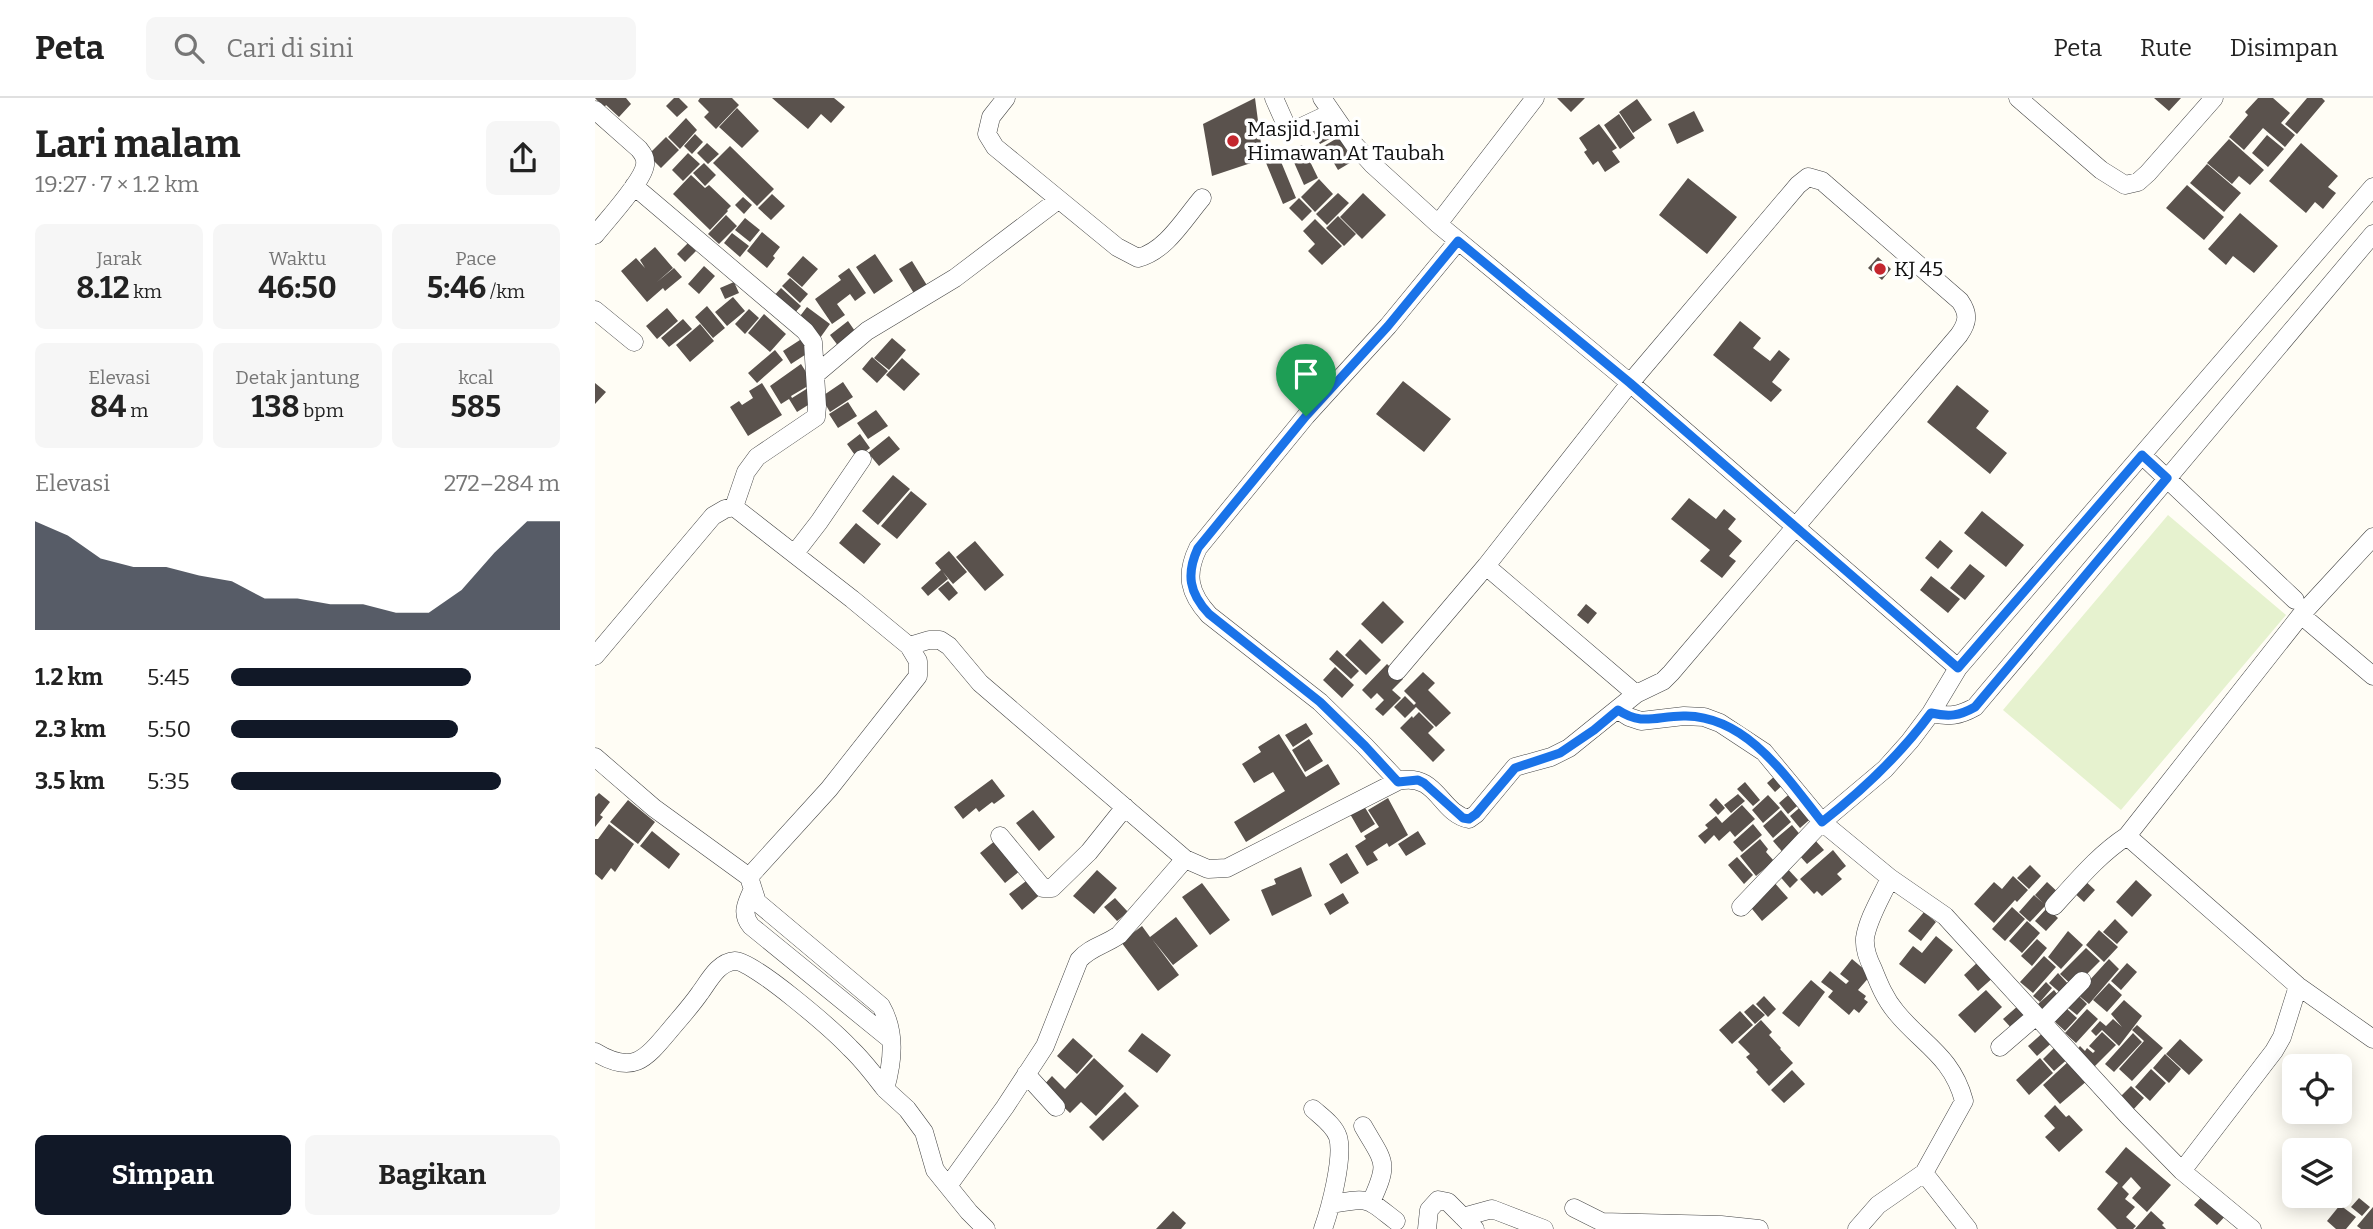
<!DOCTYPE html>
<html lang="id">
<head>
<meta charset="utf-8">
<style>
	body { margin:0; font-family:Bitter,serif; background:#f6f6f6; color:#222; height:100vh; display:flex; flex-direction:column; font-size:26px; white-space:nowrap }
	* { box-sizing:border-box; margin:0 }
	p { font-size:23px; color:#767676 }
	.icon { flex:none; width:38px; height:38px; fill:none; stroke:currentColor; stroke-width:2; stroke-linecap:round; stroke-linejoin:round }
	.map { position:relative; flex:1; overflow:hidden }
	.details { display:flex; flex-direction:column; background:#fff; width:595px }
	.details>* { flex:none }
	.fabs { position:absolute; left:1687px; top:956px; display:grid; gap:14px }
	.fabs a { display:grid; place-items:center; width:70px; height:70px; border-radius:10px; background:#fff; box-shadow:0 4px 18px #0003; font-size:35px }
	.pin { position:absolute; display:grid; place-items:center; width:60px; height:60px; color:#fff; margin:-72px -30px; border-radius:50% 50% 50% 0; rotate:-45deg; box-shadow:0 0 7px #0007 }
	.pin .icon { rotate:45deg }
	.round { display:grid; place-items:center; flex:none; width:74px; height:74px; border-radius:10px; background:#f6f6f6 }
	.overview { display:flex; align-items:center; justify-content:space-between; height:119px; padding:0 35px }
	h1 { font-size:38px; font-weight:700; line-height:52px }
	.figures { display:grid; grid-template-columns:repeat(3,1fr); gap:10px; height:119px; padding:7px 35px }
	.figures div { display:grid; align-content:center; border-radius:10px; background:#f6f6f6; text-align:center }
	.figures b { font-size:30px; font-weight:700 }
	.figures small { font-size:19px; font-weight:400 }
	.figures p { font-size:19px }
	.chart { height:196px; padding:14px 35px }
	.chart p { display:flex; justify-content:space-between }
	.chart svg { width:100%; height:126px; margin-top:7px; fill:#111827; opacity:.7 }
	.button { display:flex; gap:14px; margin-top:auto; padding:14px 35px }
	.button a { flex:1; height:80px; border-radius:10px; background:#111827; color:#fff; font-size:28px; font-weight:700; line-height:80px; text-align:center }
	.button a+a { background:#f6f6f6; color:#222 }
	ul { padding:0 35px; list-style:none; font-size:23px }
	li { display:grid; grid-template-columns:112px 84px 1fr; align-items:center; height:52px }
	li i { height:18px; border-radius:9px; background:#111827 }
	header { display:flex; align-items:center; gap:42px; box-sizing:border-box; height:98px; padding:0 35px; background:#fff; border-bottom:2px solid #e0e0e0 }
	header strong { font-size:33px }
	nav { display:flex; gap:38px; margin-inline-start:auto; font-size:24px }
	.search { width:490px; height:63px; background:#f6f6f6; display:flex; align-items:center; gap:18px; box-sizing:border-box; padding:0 24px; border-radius:10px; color:#767676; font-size:26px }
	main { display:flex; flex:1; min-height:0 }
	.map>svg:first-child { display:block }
	.pitch { fill:#e6f2cf }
	.building { fill:#5a524d }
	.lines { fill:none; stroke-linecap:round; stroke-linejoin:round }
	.minor-casing { stroke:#444; stroke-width:19 }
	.minor { stroke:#fff; stroke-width:18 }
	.route-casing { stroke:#fff; stroke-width:14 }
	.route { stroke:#1a73e8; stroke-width:9 }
	.poi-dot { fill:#c4262e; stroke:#fff; stroke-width:2.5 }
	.labels { text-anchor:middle; stroke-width:7; stroke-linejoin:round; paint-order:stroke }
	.poi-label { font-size:21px; fill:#111; stroke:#fff; text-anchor:start }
</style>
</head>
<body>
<header>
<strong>Peta</strong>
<div class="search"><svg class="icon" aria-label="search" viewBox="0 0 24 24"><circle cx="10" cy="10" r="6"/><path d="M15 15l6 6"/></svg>Cari di sini</div>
<nav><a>Peta</a><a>Rute</a><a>Disimpan</a></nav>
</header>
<main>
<section class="details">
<div class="overview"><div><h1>Lari malam</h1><p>19:27 · 7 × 1.2 km</p></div><a class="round"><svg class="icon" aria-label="share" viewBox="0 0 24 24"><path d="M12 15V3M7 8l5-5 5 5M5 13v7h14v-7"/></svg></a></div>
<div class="figures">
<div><p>Jarak</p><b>8.12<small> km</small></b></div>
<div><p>Waktu</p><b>46:50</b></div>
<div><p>Pace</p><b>5:46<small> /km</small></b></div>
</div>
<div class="figures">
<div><p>Elevasi</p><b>84<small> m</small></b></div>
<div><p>Detak jantung</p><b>138<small> bpm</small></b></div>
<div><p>kcal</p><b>585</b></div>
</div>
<div class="chart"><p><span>Elevasi</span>272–284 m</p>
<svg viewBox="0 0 160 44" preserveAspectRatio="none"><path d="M0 44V6L10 11L20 19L30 22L40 22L50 25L60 27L70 33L80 33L90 35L100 35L110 38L120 38L130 30L140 17L150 6L160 6V44z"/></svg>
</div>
<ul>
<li><b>1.2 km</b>5:45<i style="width:73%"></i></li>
<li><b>2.3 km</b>5:50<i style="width:69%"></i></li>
<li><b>3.5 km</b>5:35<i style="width:82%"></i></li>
</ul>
<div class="button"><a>Simpan</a><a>Bagikan</a></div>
</section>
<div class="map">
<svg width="1778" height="1131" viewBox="0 0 1778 1131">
	<rect width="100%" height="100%" fill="#fffdf5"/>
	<path class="pitch" d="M1573,417L1691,517L1526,712L1408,612Z"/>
	<path class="building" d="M0,0H31L36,6L24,19L11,7L9,10Z
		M79,0H84L93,9L82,19L71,8Z
		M105,0H137L144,7L121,31L109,19L114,14L103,3Z
		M177,0H239L250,9L236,25L226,16L213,31Z
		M660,0L668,61L617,78L608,26Z
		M962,0H990L976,14Z
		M1559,0H1586L1574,13Z
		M1663,0H1678L1695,15L1686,25L1700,37L1690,49L1668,30L1649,52L1634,39L1653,17L1650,14Z
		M1712,0H1727L1730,3L1702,36L1690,26Z
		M1042,1L1057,22L1038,35L1024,14Z
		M142,10L164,33L147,50L124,29Z
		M1099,13L1109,33L1082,46L1073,26Z
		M1024,16L1040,40L1025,51L1009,27Z
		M91,20L102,32L85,51L73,39Z
		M732,21L742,37L725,46L716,30Z
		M1004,26L1022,50L1017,53L1025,64L1010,74L1003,63L998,67L989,54L992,52L984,40Z
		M100,36L108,44L97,56L89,48Z
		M1672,37L1689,51L1673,69L1657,55Z
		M71,39L84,52L66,70L53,57Z
		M744,39L758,63L743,72L729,48Z
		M1634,41L1669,72L1655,87L1644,78L1637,86L1612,65Z
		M112,45L124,56L113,66L102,55Z
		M1706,45L1743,78L1733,89L1741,95L1728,111L1720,104L1711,115L1674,83Z
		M707,47L723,80L709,87L694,53Z
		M135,48L179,91L162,108L118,65Z
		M682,54L701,100L688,106L669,60Z
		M93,55L105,66L88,83L77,72Z
		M109,65L121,77L110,88L98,75Z
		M1612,66L1646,95L1629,114L1595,85Z
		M96,77L110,90L114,87L136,108L132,112L133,113L115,132L78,96Z
		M1093,80L1142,119L1112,156L1064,117Z
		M724,81L738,96L720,114L706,99Z
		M1592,87L1629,119L1609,142L1571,110Z
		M743,95L754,105L732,127L721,116Z
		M768,95L791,117L767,141L745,119Z
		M177,96L190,108L176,122L163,110Z
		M148,99L157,107L149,116L140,107Z
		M704,100L717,113L707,123L694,110Z
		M1645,115L1683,148L1659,175L1638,158L1631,167L1613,151Z
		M131,117L142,128L124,146L113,136Z
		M743,118L761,136L749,148L731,130Z
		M150,120L165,132L155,144L140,132Z
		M720,121L747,148L727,167L713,153L720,146L708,133Z
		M167,134L185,149L178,158L180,160L172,170L152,153Z
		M137,135L154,148L145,159L129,145Z
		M93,145L101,153L90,164L82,156Z
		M60,149L78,170L62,184L79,170L87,179L70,193L68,190L52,204L26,173L41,160L50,170L45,162Z
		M280,156L298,183L279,196L261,169Z
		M208,158L223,171L207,189L192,176Z
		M1283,159L1296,171L1287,182L1273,170Z
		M317,163L333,189L320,197L304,171Z
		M109,168L120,178L104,196L93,186Z
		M254,170L271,195L260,203L255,196L242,206L250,217L237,226L220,201L246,182L243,178Z
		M195,180L213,196L205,205L187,188Z
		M139,184L144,195L130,201L125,190Z
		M186,190L206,208L197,218L177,200Z
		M138,199L150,213L132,228L120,214Z
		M112,208L130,230L118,240L100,219Z
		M212,209L235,226L225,240L202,222Z
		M72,210L83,223L62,241L51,228Z
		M154,211L164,220L150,236L140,226Z
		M169,216L191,236L175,254L153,235Z
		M88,221L97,231L74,249L66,240Z
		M253,223L262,236L244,249L235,237Z
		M1145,223L1166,240L1158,250L1175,263L1184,252L1195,261L1177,284L1187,292L1176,304L1118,257Z
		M105,226L119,243L95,264L81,247Z
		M208,240L216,253L196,266L188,253Z
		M297,240L311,252L294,272L279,260Z
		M180,252L188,262L162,285L153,275Z
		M277,259L293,273L282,285L267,271Z
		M307,260L325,276L309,293L291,277Z
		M206,266L218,285L196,298L197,300L213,290L221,302L202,314L194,301L186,306L175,288Z
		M808,283L856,321L829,354L781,316Z
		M248,284L258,299L235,314L226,299Z
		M0,285L11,294L0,306Z
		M167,285L187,317L153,338L135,309L144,303L147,307L158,300L154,293Z
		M1362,287L1394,313L1381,330L1412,355L1395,376L1332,324Z
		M253,304L262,318L243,330L234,316Z
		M281,312L293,328L273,341L262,325Z
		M265,336L275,350L262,360L252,346Z
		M294,338L305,351L284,368L273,355Z
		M298,377L315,391L283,427L267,413Z
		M316,393L332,406L302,441L286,428Z
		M1094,400L1121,421L1129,411L1141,421L1133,431L1147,443L1134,458L1141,463L1127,480L1105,463L1115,452L1076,421Z
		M1387,413L1429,447L1411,469L1369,435Z
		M261,425L286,446L269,466L244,445Z
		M1345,442L1358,453L1343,471L1330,460Z
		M380,443L409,477L390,493L361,459Z
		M354,453L372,474L358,486L348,474L353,481L333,498L326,490L346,472L340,465Z
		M1375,466L1390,478L1370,502L1355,490Z
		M1336,478L1365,501L1353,515L1325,492Z
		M353,483L363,495L354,503L343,491Z
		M788,503L809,524L787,546L766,526Z
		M991,506L1002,515L993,526L982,517Z
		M765,541L786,562L771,577L750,557Z
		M742,552L764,573L756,581L734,561Z
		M792,566L808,581L797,592L806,600L788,618L780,611L789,602L782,595L776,601L767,592Z
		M740,569L759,587L747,600L728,582Z
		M828,574L840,585L833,592L856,615L841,629L821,609L810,620L799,609L810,598L819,607L821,605L809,593Z
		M824,614L839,629L833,635L850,652L838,664L805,630L817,618L818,620Z
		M711,625L718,636L698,649L690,637Z
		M684,636L711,679L733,666L745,686L651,744L639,724L690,693L678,674L659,685L647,666L666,654L663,649Z
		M714,641L728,663L710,674L697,652Z
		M1182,676L1190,685L1180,694L1172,685Z
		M397,681L410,698L399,706L397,704L384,714L381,710L368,721L359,709Z
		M1150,684L1165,702L1158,708L1142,691Z
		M1199,692L1208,703L1193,716L1184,705Z
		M4,695L15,704L5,717L8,719L0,729V699Z
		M1143,696L1150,703L1136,715L1129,707Z
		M1173,697L1185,710L1168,725L1157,712Z
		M793,700L813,737L794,749L792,745L778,754L783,762L772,768L760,748L771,741L769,738L784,729L773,712Z
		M1121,700L1130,710L1123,717L1114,707Z
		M33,702L60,724L43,746L15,724Z
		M1210,705L1220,717L1205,730L1195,718Z
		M1147,707L1160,721L1140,739L1135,733L1124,743L1119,737L1110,746L1103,738L1113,730L1110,727L1121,718L1127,725Z
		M769,708L780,726L766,735L755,716Z
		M438,712L460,739L444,753L421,725Z
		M1186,712L1196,724L1178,740L1168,728Z
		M14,726L39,746L20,774L16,770L7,782L0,776V741H3Z
		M1158,726L1167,737L1147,754L1138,744Z
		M1197,727L1208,740L1190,757L1178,743Z
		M57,733L85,756L74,771L45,748Z
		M823,733L831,746L811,758L803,746Z
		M1165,741L1173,751L1171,754L1179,763L1161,778L1145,758Z
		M1219,741L1229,752L1212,766L1203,756Z
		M401,742L426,772L410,785L385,755Z
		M1238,752L1251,768L1242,776L1247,781L1227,798L1222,793L1219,796L1205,781Z
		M752,755L764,775L746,786L734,766Z
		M1142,759L1158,777L1149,786L1133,767Z
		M1435,767L1446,778L1434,791L1422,780Z
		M1190,768L1203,782L1195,790L1182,775Z
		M706,769L717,798L677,818L666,792L681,786L679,781Z
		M502,772L522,790L499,816L478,798Z
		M1418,778L1433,792L1422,804L1420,802L1399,825L1379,806L1399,784L1407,791Z
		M435,780L447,795L427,812L414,796Z
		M1487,780L1500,792L1489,804L1476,792Z
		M1541,782L1557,797L1537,819L1521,804Z
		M1178,783L1193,800L1167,823L1153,806Z
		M1452,784L1467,798L1451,807L1435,824L1424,814L1439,797L1448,805L1440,797Z
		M607,785L635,822L615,837L587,799Z
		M748,795L754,805L735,817L729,806Z
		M520,800L533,814L522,823L509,809Z
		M1417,809L1430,821L1410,843L1397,831Z
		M1452,810L1463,820L1451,833L1440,823Z
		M1329,814L1341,824L1326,843L1313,833Z
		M581,819L603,848L578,867L557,841L584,877L563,893L526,844L547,828L555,839Z
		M1520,821L1533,834L1522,846L1508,834Z
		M1432,823L1445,835L1427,855L1414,843Z
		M1504,832L1523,849L1509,864L1491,847Z
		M1473,833L1488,847L1466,871L1453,859Z
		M1341,838L1358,852L1330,886L1304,866L1318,848L1327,855Z
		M1442,841L1452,850L1437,868L1426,858Z
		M1491,850L1505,863L1479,889L1465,876Z
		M1449,858L1461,869L1438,895L1425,884Z
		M1257,861L1276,877L1263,892L1271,898L1269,901L1273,904L1264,915L1259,911L1254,917L1233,899L1238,893L1226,884L1235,873L1251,886L1254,883L1245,876Z
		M1514,861L1524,871L1494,906L1482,896Z
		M1385,862L1400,878L1383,893L1369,877Z
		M1532,865L1542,874L1526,892L1516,883Z
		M1463,875L1476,889L1469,898L1454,885Z
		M1216,882L1230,894L1204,929L1187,915Z
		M1451,884L1457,890L1445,904L1438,898Z
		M1514,885L1527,897L1512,914L1498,902Z
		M1391,892L1407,909L1380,935L1363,917Z
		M1459,892L1466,901L1450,915L1443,906Z
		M1483,897L1492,906L1482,917L1472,909Z
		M1169,898L1181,911L1173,919L1161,906Z
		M1529,902L1547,918L1524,948L1507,932L1501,938L1496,933L1505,923L1511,928L1518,921L1527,929L1516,916Z
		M1158,906L1170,917L1160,926L1149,914Z
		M1424,907L1436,920L1420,934L1408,921Z
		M1471,910L1482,920L1470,933L1459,923Z
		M1492,911L1503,921L1481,945L1470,935Z
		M1145,913L1158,927L1137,946L1124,932Z
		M1166,922L1177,934L1174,937L1186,950L1185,951L1198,965L1174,988L1161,974L1163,972L1151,959L1155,956L1143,944Z
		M1542,927L1568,950L1537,983L1524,971L1549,943L1537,932Z
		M1451,932L1460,942L1442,958L1433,948Z
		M1507,934L1521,947L1498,970L1481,953L1485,948L1490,953L1492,950L1498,955L1500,953L1494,948Z
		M547,935L576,957L562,975L533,953Z
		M1538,935L1547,944L1519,974L1510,966Z
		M478,940L498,958L482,976L462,958Z
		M1585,941L1608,962L1594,977L1571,956Z
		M1463,946L1475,959L1459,973L1448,961Z
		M1570,956L1586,971L1574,985L1558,970Z
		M499,960L529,988L501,1018L486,1004L475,1015L447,989L457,978L470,991Z
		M1445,960L1458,975L1434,997L1421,982Z
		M1475,962L1493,982L1465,1006L1448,987Z
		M1556,971L1571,985L1555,1003L1540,989Z
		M1197,972L1210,986L1189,1005L1176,992Z
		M1536,988L1549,1000L1537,1013L1523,1001Z
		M530,994L544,1008L508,1043L494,1029Z
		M1460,1007L1471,1019L1474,1017L1488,1032L1464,1054L1450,1039L1460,1030L1449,1018Z
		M1531,1049L1576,1087L1552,1114L1537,1100L1546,1090L1536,1079L1527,1089L1534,1096L1530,1101L1540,1109L1531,1119L1541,1128L1538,1131H1522L1502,1111L1523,1085L1510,1074Z
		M1611,1094L1634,1114L1622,1127L1599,1107Z
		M1764,1100L1775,1109L1767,1118L1756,1109Z
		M1745,1107L1761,1119L1751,1131H1741L1732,1123Z
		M1778,1109V1131H1766L1762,1128Z
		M578,1113L591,1125L586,1131H561Z
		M1556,1113L1569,1125L1567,1127L1571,1131H1540Z"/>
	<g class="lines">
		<defs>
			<path id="minor" d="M411,0L396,19L392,36L400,49L522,149L543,160C571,153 589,121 607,100
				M679,0L691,27L702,31L736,15
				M727,0L758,45L777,66L843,126L1035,285L1363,570
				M1423,0L1506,72L1530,87L1543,84L1553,75L1619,0
				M0,12L44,51C48,56 51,60 50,67C48,83 12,122 0,137
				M39,88L210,233L218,244L222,308L221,319L162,359L151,374L139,409
				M843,126L940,0
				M0,212L39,244
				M220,277L272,233L360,180L463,102
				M1547,357L1700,502
				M200,455L224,424L267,361
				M891,468L1041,596
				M1706,517L1778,578
				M314,548L334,542H345L354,548L385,585L590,761L613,771L632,770L803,683C843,674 844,715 874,721L881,716L920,669L956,659L974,650L1041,596L1068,583L1076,575L1364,237C1373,224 1374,216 1365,203L1227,83L1213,79L1203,87L1035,285L891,468L802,573
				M0,558L118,418L130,411L139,409L257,501L314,548L323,563V578L234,691L154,779
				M1023,612L1034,619L1046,623L1089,618L1109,619L1125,625L1169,654L1227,724L1295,780L1350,818L1533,1018L1587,1073L1657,1131
				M1336,615C1354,619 1364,618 1380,609L1778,136
				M0,659L59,710L154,779L162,804L286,908C301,934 298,963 290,991L312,1011L329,1034L340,1072L374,1114L391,1131
				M803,683L770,648L725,604L614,517C594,495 590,477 603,450L711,318L793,228L863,143
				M405,738L448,790H457L494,754L530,709
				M1532,738L1703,888L1778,941
				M157,793C151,806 146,816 156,828L296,942
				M1459,808C1482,783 1503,757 1532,738L1706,517L1778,439
				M1146,809L1227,724L1290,671L1315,643L1336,615L1363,570L1778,89
				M1447,924L1487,883
				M1405,949L1441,918
				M0,954C38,977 50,962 75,932C85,920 96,908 105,895C114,883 123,864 140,863C159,863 239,933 255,950C268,962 279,977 290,991
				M431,976L461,1009
				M718,1011C727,1019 739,1027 743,1039C749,1060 735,1111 728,1131
				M768,1028C789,1065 795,1063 776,1104
				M1587,1073L1679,953L1687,939L1703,888
				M1329,1075L1373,1131
				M353,1088L410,1009L450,948L484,862C495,849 510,847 524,837L590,761
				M737,1106C775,1099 771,1100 801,1123
				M979,1110L1007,1124L1126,1127L1164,1131
				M868,1119L897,1111L949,1131
				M832,1131L834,1112L843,1102L853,1104L880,1131
				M1262,1131L1283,1107L1329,1075L1369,1003C1357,958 1327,946 1301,914C1290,901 1284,886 1278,871C1273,861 1269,851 1270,840C1273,820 1287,798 1295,780"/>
		</defs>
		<use href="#minor" class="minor-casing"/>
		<use href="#minor" class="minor"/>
	</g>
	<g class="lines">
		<defs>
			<path id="route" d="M863,143L1035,285L1363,570L1547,357L1572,380L1380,609C1364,618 1354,619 1336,615C1305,657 1268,692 1227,724C1192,680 1153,619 1091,618C1063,617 1048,629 1023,612L999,632L965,655L920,670L881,716L874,721L868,720L829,685L823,682L803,684L770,648L725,604L614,516C594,495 591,476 603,450L711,318L793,228Z"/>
		</defs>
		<use href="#route" class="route-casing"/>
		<use href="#route" class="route"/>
	</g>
	<g class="poi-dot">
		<circle cx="638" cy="43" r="7"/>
		<circle cx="1285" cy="171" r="7"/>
	</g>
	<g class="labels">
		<g class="poi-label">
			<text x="652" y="38">Masjid Jami<tspan x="652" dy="24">Himawan At Taubah</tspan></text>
			<text x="1299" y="178">KJ 45</text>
		</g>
	</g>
</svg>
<div class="fabs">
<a><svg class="icon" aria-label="locate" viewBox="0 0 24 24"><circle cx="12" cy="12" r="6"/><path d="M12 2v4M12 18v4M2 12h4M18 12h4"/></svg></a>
<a><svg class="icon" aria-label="layers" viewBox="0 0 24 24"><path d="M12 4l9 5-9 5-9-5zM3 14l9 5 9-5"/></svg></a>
</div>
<div class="pin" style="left:711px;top:318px;background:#1e9e55"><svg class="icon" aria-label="arrive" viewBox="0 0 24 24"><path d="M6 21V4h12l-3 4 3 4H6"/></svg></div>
</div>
</main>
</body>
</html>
